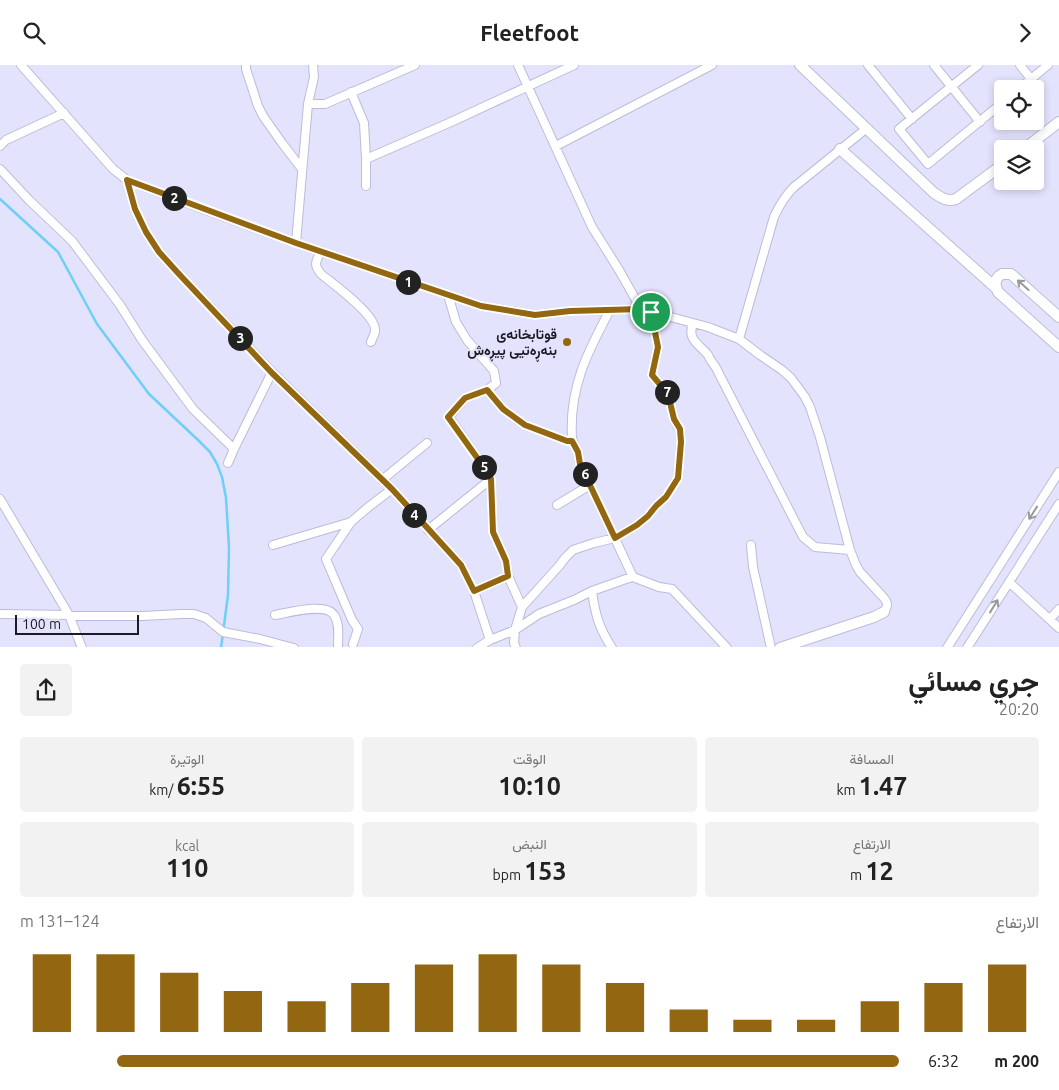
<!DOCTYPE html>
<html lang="ar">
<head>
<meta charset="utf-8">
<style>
	body { margin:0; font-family:Ubuntu,Vazirmatn,sans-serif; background:#f2f2f2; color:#222; direction:rtl; height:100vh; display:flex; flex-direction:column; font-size:19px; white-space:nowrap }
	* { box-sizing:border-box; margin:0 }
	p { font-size:16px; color:#767676 }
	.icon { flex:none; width:28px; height:28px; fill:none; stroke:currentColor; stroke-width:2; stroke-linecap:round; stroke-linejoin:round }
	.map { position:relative; height:582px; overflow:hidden; direction:ltr }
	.panel { display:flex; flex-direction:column; background:#fff; flex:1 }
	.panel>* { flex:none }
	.tools { position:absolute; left:994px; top:15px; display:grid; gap:10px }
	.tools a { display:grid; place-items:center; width:50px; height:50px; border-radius:5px; background:#fff; box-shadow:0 2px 8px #0003; font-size:25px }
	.scale { position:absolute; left:15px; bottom:12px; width:124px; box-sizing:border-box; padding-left:5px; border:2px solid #1b1b26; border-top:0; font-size:14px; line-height:18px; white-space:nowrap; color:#1b1b26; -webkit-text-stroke:4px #e4e3fd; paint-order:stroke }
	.pin { position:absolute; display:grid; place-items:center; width:42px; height:42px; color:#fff; margin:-21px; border:2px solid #fff; border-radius:50%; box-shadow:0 1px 5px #0007 }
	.km { position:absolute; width:25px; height:25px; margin:-12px; border-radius:50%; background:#222; color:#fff; font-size:14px; line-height:25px; text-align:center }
	.round { display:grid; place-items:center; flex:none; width:52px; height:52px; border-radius:5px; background:#f2f2f2 }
	.headline { display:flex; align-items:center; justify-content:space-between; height:85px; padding:0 20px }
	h1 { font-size:28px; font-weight:700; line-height:38px }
	.stats { display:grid; grid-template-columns:repeat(3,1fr); gap:8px; height:85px; padding:5px 20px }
	.stats div { display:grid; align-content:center; border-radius:5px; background:#f2f2f2; text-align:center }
	.stats b { font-size:25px; font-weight:700 }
	.stats small { font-size:14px; font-weight:400 }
	.stats p { font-size:14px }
	.chart { height:140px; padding:10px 20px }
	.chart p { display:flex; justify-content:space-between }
	.chart svg { width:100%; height:90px; margin-top:5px; stroke:#936712; stroke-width:6 }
	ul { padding:0 20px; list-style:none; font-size:16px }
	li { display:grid; grid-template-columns:80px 60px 1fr; align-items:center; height:38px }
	li i { height:12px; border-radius:6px; background:#936712 }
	header { display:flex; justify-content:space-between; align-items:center; height:65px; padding:0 20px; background:#fff; font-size:22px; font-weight:700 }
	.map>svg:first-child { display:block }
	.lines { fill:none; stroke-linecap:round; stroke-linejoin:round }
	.stream { stroke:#6ecff9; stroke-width:2.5 }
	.minor-casing { stroke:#bcbbda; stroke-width:10 }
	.tertiary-casing { stroke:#bcbbda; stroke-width:12 }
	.minor { stroke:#fff; stroke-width:8 }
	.tertiary { stroke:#fff; stroke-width:10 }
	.oneway { stroke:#98989d }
	.route-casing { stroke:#fff; stroke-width:10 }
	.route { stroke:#936712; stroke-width:6 }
	.poi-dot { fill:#936712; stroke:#e4e3fd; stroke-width:2 }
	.labels { text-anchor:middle; stroke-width:4; stroke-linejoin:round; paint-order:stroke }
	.poi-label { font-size:14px; font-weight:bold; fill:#1b1b26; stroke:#e4e3fd; text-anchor:end }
</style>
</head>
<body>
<header><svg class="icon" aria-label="forward" viewBox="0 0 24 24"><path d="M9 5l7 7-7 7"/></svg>Fleetfoot<svg class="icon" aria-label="search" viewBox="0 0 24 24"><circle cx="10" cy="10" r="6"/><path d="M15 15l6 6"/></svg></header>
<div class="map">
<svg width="1059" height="583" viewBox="0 0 1059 583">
	<rect width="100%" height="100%" fill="#e4e3fd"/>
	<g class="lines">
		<path class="stream" d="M0,134L58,187L97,259L149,329L198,375L210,387L217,399L222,412L226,433L229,483L228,530L221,583"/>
		<defs>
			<path id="minor" d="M21,0L113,104L127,115L198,142L296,178L481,241L535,250L570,246L641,244L708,262L739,274L760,290L782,305L791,313L805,332L810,342L820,372L850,485L856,500L860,507L884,533C888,538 888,541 884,547
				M246,0V4L258,41L263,51L282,78L302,104
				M518,0L592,162L619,205L641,244
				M868,0L912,54
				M934,0L980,57
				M978,0L899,64L928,99L1002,38
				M1020,0L1031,14
				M1019,24L1048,0
				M351,27L364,58L366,94V121
				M308,39H325L415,0
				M0,81L6,75L64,48
				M556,81L712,0
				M366,94L451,57L574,0
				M0,104L29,135L72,176L120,240L142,275L193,344L234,384
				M127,115L135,144L146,167L159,187L178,208L272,307L392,424L461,500L474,526L508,511L522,542
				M296,178L308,39L314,12L313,0
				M321,186C316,197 313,199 321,209C333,219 377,250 375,266C375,269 372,274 371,277
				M448,230L456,257L467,275L494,306L496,318L487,325L465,333L449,352L488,408L491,414L493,467L506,496L508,511
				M610,245C587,288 569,323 572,373C573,378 576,382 578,387C579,391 579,395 580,399L633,512
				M693,258C687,275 698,278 708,290C710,294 712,298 715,301L803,472L815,482L850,485
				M739,274L774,152C779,141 785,131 794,122L867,63
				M487,325L503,344L525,360L567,376L572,375
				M228,398L234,384L272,307
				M382,415L427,378
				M0,434L69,550L82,583
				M557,440L590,420
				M351,457L326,494L352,555L358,564L353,579
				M428,465L491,414
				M273,480L351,457L366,444L392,424
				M751,480L753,502L771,583
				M1009,517L1059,563
				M474,526L490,575
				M592,526C595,549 599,563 612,583
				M0,549L142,551L181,549H194L206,553L223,567L260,574L294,583
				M275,550C288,548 326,537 334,550C340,559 338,572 338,582
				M1050,554L1059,544
				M477,583L490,575L515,565L539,549L574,535L592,526L626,514L633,512L659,522L672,524L727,583
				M516,583L514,578L515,565L522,542L559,501L565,493L573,485L594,478L615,473L637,460L648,451L656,441L666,432L678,413L681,377L680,365L674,354L668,329L652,310L658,282L651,247
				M947,583L1059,407
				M967,583L1059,439"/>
			<path id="tertiary" d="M800,0L934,128C942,133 947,137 956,134L1002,100
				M840,84L996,223
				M1024,84L1059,57
				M1059,252L1011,209H1002C995,213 994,219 998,227L1059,282
				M780,583L874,552L884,547"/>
		</defs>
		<use href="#minor" class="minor-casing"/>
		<use href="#tertiary" class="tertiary-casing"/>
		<use href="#minor" class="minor"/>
		<use href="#tertiary" class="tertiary"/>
	</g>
	<defs><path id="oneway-shaft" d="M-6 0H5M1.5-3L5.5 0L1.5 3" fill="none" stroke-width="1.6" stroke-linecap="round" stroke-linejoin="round" transform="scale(1.25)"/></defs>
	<g class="oneway">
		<use href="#oneway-shaft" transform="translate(1023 220) rotate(-138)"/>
		<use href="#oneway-shaft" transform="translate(1033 448) rotate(122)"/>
		<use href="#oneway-shaft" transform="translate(994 541) rotate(-58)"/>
	</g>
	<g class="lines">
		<defs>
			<path id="route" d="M127,115L296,178L481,241L535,250L570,246L642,244L651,247L658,282L652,310L668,329L674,354L680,364L681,377L678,413L666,432L656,441L648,451L637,460L615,473L580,399L578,387L572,376H567L525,360L503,344L487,325L465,333L448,352L488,408L491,414L493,467L506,496L508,511L474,526L461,500L392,424L272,308L178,208L159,187L146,167L135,144Z"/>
		</defs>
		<use href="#route" class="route-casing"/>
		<use href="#route" class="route"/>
	</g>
	<circle class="poi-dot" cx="567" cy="277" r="5"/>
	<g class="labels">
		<g class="poi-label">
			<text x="557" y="274">قوتابخانەی<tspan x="557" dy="16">بنەڕەتیی پیڕەش</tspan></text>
		</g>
	</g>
</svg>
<div class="tools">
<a><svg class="icon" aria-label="locate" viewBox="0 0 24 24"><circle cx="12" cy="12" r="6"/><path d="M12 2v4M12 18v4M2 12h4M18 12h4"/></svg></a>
<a><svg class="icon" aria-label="layers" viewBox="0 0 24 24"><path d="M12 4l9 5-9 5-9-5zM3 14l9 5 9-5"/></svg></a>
</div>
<div class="scale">100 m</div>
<div class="pin" style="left:651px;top:247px;background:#1e9e55"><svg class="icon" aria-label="arrive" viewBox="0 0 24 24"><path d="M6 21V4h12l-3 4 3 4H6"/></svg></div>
<b class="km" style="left:408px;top:217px">1</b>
<b class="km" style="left:174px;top:133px">2</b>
<b class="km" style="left:240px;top:273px">3</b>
<b class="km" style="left:414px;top:450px">4</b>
<b class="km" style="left:484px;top:402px">5</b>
<b class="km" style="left:585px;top:409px">6</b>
<b class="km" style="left:667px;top:327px">7</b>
</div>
<section class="panel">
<div class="headline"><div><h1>جري مسائي</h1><p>20:20</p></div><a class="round"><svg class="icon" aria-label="share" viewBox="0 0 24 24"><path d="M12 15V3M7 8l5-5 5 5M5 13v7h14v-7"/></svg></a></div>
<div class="stats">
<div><p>المسافة</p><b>1.47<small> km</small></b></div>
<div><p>الوقت</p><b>10:10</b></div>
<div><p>الوتيرة</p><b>6:55<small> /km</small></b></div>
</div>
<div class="stats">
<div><p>الارتفاع</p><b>12<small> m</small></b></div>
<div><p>النبض</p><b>153<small> bpm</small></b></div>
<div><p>kcal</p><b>110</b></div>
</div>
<div class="chart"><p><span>الارتفاع</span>124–131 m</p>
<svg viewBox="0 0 160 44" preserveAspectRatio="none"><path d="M5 44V6M15 44V6M25 44V15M35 44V24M45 44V29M55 44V20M65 44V11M75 44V6M85 44V11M95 44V20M105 44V33M115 44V38M125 44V38M135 44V29M145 44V20M155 44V11"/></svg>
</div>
<ul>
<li><b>200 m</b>6:32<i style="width:89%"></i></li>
</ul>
</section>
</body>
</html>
